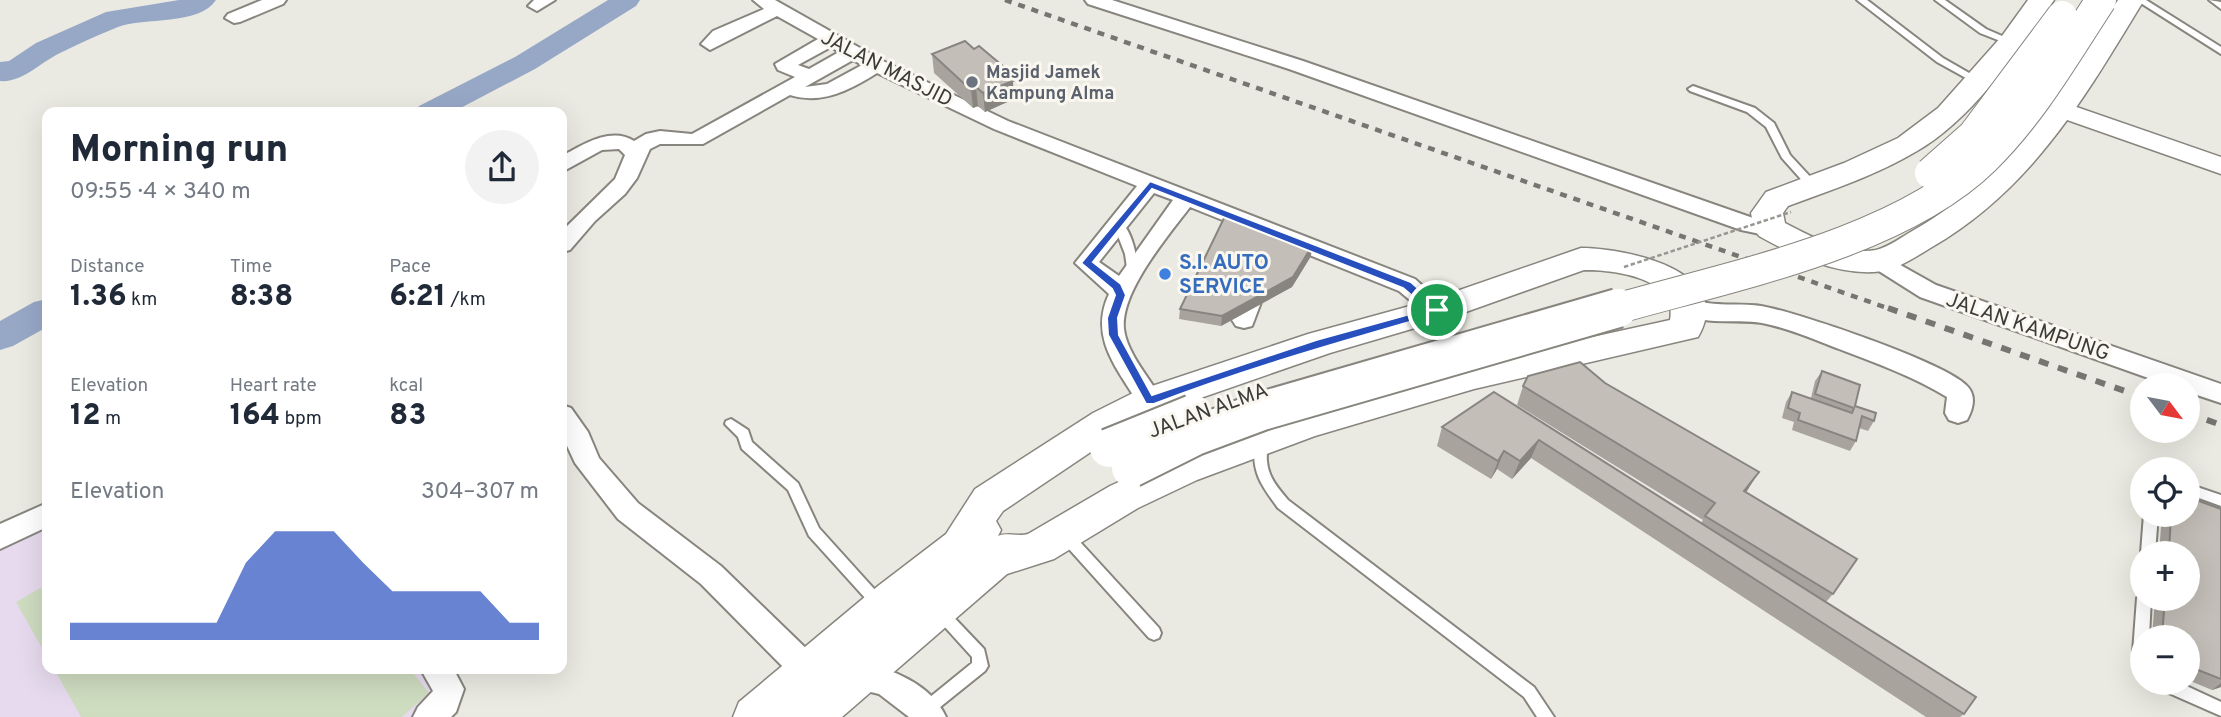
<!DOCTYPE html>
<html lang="en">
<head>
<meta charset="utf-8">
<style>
	body { margin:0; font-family:Overpass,sans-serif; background:#f2f2f3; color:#1f2937; height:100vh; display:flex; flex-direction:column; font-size:26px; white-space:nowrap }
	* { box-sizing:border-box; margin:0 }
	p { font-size:23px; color:#747a83 }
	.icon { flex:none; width:38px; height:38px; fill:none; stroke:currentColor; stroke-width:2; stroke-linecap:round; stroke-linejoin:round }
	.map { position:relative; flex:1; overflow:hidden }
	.sheet { position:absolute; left:42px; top:107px; width:525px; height:567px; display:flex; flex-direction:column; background:#fff; border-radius:14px; box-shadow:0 7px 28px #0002 }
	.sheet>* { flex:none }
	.needle { width:46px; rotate:122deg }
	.tools { position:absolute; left:2130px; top:373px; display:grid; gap:14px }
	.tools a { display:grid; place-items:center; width:70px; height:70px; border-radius:50%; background:#fff; box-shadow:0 7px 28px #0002; font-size:35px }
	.pin { position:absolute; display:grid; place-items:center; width:60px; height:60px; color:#fff; margin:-30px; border:4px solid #fff; border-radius:50%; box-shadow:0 2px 7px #0007 }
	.round { display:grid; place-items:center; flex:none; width:74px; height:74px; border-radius:37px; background:#f2f2f3 }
	.headline { display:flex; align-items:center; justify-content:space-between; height:119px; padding:0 28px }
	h1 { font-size:38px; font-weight:800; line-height:52px }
	.figures { display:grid; grid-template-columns:repeat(3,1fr); gap:10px; height:119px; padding:7px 28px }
	.figures div { display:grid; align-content:center }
	.figures b { font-size:30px; font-weight:800 }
	.figures small { font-size:19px; font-weight:400 }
	.figures p { font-size:19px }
	.chart { height:196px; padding:14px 28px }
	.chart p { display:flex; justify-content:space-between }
	.chart svg { width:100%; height:126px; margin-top:7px; fill:#274fbe; opacity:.7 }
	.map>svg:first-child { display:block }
	.education { fill:#e7daee }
	.green { fill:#cedcc0 }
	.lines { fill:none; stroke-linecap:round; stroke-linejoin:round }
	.river { fill:#97a8c7; fill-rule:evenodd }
	.service-casing { stroke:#87857e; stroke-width:4 }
	.minor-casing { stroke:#87857e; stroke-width:4 }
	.tertiary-casing { stroke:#87857e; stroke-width:3 }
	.secondary-casing { stroke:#87857e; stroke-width:3 }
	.service { fill:#fff; fill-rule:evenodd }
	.minor { fill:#fff; fill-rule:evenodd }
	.tertiary { fill:#fff; fill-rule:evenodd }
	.secondary { fill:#fff; fill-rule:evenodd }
	.rail-far1 { stroke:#767671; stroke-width:4.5; stroke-dasharray:7 7; stroke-linecap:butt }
	.rail { stroke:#767671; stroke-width:6; stroke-dasharray:10 10; stroke-linecap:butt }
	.secondary-bridge-far1-casing { stroke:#87857e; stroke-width:32; stroke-linecap:butt }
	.secondary-bridge-casing { stroke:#87857e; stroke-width:42; stroke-linecap:butt }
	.path-bridge { stroke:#979691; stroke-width:2.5; stroke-dasharray:4.5 2.5; stroke-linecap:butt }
	.secondary-bridge-far1 { stroke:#fff; stroke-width:30 }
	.secondary-bridge { stroke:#fff; stroke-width:38 }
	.wall { fill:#a8a39d }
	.shaded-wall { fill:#888580 }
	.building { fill:#c3beb7; stroke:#888580; stroke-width:2 }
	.route { fill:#274fbe; stroke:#fff; stroke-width:2; fill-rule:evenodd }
	.worship-dot { fill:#6b7280; stroke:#f9f7ef; stroke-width:2.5 }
	.shop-dot { fill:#3f7fe0; stroke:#f9f7ef; stroke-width:2.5 }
	.labels { text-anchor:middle; stroke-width:6; stroke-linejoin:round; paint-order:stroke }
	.far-worship-label { font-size:18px; font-weight:bold; fill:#5b616d; stroke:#f9f7ef; text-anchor:start }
	.street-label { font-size:21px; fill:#3b3b38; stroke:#f9f7ef }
	.shop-label { font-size:21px; font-weight:bold; fill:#366cbe; stroke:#f9f7ef; text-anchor:start }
</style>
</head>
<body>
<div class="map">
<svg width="2221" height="717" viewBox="0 0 2221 717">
	<rect width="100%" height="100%" fill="#ebeae2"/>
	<path class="education" d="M47,522V668L420,669L438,692L411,717H0V547Z"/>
	<path class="green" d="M47,584V657L16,602Z
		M54,669H410L429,693L402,717H81Z"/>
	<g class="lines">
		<path class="river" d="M179,0H216C199,26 144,17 118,27C98,35 78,44 58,54C40,63 22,83 0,81V62L9,61L36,43L106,12Z
			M608,0H640L636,6L535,69L453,112H415L419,106L515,57Z
			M47,299V327L13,346L0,350V321L34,302Z"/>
		<defs>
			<path id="service" d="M1857,0H1867L1943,58L1983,81L1978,84L1975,83L1937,62Z
				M1935,0H1945L1986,29L2016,42L2011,45L2008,44L1980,33Z
				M2136,0H2146L2221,47V54Z
				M2209,0L2221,2V9Z
				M1693,86L1755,108L1774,123L1790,155L1815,182L1816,184L1815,186H1807L1782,158L1766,127L1747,112L1690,91L1688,89Z
				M1118,219C1131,227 1140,261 1136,275H1128L1125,254L1113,223Z
				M731,419L748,430L752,442L798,483L819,528L885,601L887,605L885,609L880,611L875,609L809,536L788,490L742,449L738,437L725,424L726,421Z
				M1262,437L1267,438C1269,446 1266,453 1267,461C1268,477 1278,488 1288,500L1534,687L1554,717H1537L1524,697L1278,508C1261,485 1251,472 1255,442L1257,438Z
				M2188,484L2221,495V506L2188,494Z
				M2144,514H2158L2155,553H2142V555L2141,553Z
				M1065,529L1070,531L1159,628L1161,633L1159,638L1154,640L1149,638L1060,539L1058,535L1060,531Z
				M2142,592V598H2151L2149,637H2142V672L2137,670L2133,652L2137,598Z
				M939,605L944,607L984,649L988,666L985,671L929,716L921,717L916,711L919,706L972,663V657L934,615L932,611L934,607Z
				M2153,682H2178L2221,702V716L2155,687Z"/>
			<path id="minor" d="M262,0H286L283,4L240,22L234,23L225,18L228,14Z
				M534,0H555L537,11L528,6Z
				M753,0H775L883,61L1008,121L1415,279L1449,310L1445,316L1437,318L1429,316L1399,291L1190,207C1168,236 1120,292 1124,329C1127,354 1151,380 1163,401L1159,408L1150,411L1141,408C1119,370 1088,339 1109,294L1075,263L1137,186L994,129L877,73C850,90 822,105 790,95L703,144H660L650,149L637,178L625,194L595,221L570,250L562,252V231L615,179L625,155L619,149L602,150L562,172V156C582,145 611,126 634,141L646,134L660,131L692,134L795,77L778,70L775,64L818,39L777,16L710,50L701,44L713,31L764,9ZM831,47L839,52L809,69L798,65ZM853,60L862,65L827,84L805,87ZM1154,193L1173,200L1119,276L1099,262Z
				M1085,0H1112L1303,61L1753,218L1778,224L1781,229L1778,234L1770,236L1741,230L1289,69L1088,4Z
				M1879,253L1936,285L2221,384V403L2188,392V385H2168L1920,297L1871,266L1868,261L1871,256Z
				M1257,273L1265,275L1269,281L1252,326L1244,328L1236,326L1232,320L1245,281L1249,275Z
				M1687,296C1694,298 1701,302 1707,303C1725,306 1744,303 1761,306C1797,312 1943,362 1966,385C1977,395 1973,409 1967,420L1958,423L1949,420L1945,413L1947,397C1912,376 1876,363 1839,349C1813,339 1788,328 1762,323C1737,318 1690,329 1675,304L1679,298Z
				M562,405L571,408L588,432L599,458L638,503L721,566L819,661L823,671L819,681L808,685L797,681L701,584L618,519L575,463L562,435Z
				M47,503V527L0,549V524Z
				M857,662C891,668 931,684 946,717H909L879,694L846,686L842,676L846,666Z
				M420,668H453L464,689L456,712L451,717H413L418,707L433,691Z"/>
			<path id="tertiary" d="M2062,102L2221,157V174L2053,115L2049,110L2053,105Z"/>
			<path id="secondary" d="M2028,0H2054C2018,52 1972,119 1917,151C1877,175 1831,190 1788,206L1783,213L1785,223C1810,236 1846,256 1876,250C1889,247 1903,236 1914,230C2008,177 2062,89 2118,0H2144C2085,97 2033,188 1932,247C1915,257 1896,271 1874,272C1834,274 1793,255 1759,236L1754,229L1751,213L1766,192L1844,163L1898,138L1938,108L2002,36Z
				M1581,248C1624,248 1737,270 1698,337L1474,389L1315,436L1197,480L1138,508L1054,559L1007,574L842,717H733L739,702L878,586L946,534L975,489L1093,413L1137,391L1308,334L1428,301ZM1584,270C1614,270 1678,277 1670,320L1474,363L1293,415L1171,458L1110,486L1028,534C1017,537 1009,532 998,536L1001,530L996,521L1003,511L1119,433L1163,411L1330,353L1449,318Z"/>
		</defs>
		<use href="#service" class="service-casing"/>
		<use href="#minor" class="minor-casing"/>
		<use href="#tertiary" class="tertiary-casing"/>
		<use href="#secondary" class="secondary-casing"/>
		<use href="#service" class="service"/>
		<use href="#minor" class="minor"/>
		<use href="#tertiary" class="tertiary"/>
		<use href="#secondary" class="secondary"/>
		<path class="rail-far1" d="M1005,0L1893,310"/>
		<path class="rail" d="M1888,308L2142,397
			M2188,413L2221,425"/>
		<defs>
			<path id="secondary-bridge-far1" d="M1930,173L1973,135L2062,16
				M1612,310C1726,277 1899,244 1985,159C2032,113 2065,55 2101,0"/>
			<path id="secondary-bridge" d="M1109,448L1193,414
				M1131,468L1195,436L1262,411L1618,308"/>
		</defs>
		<use href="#secondary-bridge-far1" class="secondary-bridge-far1-casing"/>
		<use href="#secondary-bridge" class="secondary-bridge-casing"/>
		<path class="path-bridge" d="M1624,267L1791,212"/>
		<use href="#secondary-bridge-far1" class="secondary-bridge-far1"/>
		<use href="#secondary-bridge" class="secondary-bridge"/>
	</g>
	<path class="wall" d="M932,54L1010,78L1014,99L985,112L978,106L973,108L934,73Z
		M1311,256L1292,287L1221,326L1179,319L1180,309Z
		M1822,371L1855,406L1874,421L1868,431L1859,428L1856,441L1850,451L1792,430L1794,422L1782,418L1786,402L1792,392L1811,398L1815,381Z
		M1605,383L1746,492L1833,594L1826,602L1964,714L1960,717H1926L1531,458L1512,479L1497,469L1491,479L1437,446L1442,427L1494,392L1701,523L1703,520L1517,405L1523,386Z
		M2221,509V687L2212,690L2188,680V637H2152L2155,598H2188V553H2159L2162,514H2188Z"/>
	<path class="shaded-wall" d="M1010,72V82L1013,81L1014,99L985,112L983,93L1005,74Z
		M976,87L978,106L973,108L971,90Z
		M1312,246L1311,256L1292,287L1221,326L1222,316Z
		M1539,440L1531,458L1512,479L1520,461Z
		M1504,451L1497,469L1491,479L1498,461Z
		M1759,472L1747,491L1733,509L1744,491Z
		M2221,683V687L2212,690Z"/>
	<path class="building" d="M965,41L974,49L979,46L1010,72L1005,74L1013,81L983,93L976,87L971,90L932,54Z
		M1225,216L1312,246L1293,277L1222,316L1180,309Z
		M1580,362L1605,383L1759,472L1744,491L1857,559L1833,594L1705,516L1715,503L1523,386L1528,376Z
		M1822,371L1860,385L1855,406L1876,413L1874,421L1862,416L1856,441L1798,420L1800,413L1788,408L1792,392L1852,413L1854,408L1815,394Z
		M1494,392L1976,697L1964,714L1539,440L1520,461L1504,451L1498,461L1442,427Z
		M2188,497L2221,509V679L2188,666V637H2162L2165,598H2188V553H2169L2171,514H2188Z"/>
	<path class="route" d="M1150,181L1411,282L1442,310L1441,313C1344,341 1248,368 1154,404H1146L1108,335L1107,318L1115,295L1112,289L1081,263ZM1152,189L1403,288L1428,309L1316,340L1152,395L1119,335L1118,318L1126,295L1121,284L1093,262Z"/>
	<circle class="worship-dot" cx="972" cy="82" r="7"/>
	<circle class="shop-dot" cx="1165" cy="274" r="7"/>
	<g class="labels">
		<g class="far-worship-label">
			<text x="986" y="78">Masjid Jamek<tspan x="986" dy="21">Kampung Alma</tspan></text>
		</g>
		<g class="street-label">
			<text transform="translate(887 68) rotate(27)" y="7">JALAN MASJID</text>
			<text transform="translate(2028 326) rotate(19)" y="7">JALAN KAMPUNG</text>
			<text transform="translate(1208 410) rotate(-20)" y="7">JALAN ALMA</text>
		</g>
		<g class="shop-label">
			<text x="1179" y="269">S.I. AUTO<tspan x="1179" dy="24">SERVICE</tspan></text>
		</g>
	</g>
</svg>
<div class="tools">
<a><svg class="needle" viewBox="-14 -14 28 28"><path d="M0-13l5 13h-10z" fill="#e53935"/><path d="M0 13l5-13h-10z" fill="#747a83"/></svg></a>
<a><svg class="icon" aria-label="locate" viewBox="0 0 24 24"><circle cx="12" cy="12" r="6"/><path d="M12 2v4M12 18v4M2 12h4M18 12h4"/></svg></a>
<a>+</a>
<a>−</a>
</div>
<div class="pin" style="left:1437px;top:310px;background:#1e9e55"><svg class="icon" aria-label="arrive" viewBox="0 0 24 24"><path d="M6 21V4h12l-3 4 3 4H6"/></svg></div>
<section class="sheet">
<div class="headline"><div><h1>Morning run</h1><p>09:55 · 4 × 340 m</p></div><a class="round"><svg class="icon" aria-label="share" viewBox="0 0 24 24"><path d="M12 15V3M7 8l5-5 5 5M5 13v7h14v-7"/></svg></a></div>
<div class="figures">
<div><p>Distance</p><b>1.36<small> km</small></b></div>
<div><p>Time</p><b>8:38</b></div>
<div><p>Pace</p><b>6:21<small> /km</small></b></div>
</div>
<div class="figures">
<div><p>Elevation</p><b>12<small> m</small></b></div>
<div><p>Heart rate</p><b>164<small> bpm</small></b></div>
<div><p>kcal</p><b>83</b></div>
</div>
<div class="chart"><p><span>Elevation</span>304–307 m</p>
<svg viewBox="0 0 160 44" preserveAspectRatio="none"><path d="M0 44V38L10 38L20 38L30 38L40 38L50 38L60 17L70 6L80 6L90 6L100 17L110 27L120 27L130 27L140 27L150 38L160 38V44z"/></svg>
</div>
</section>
</div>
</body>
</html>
